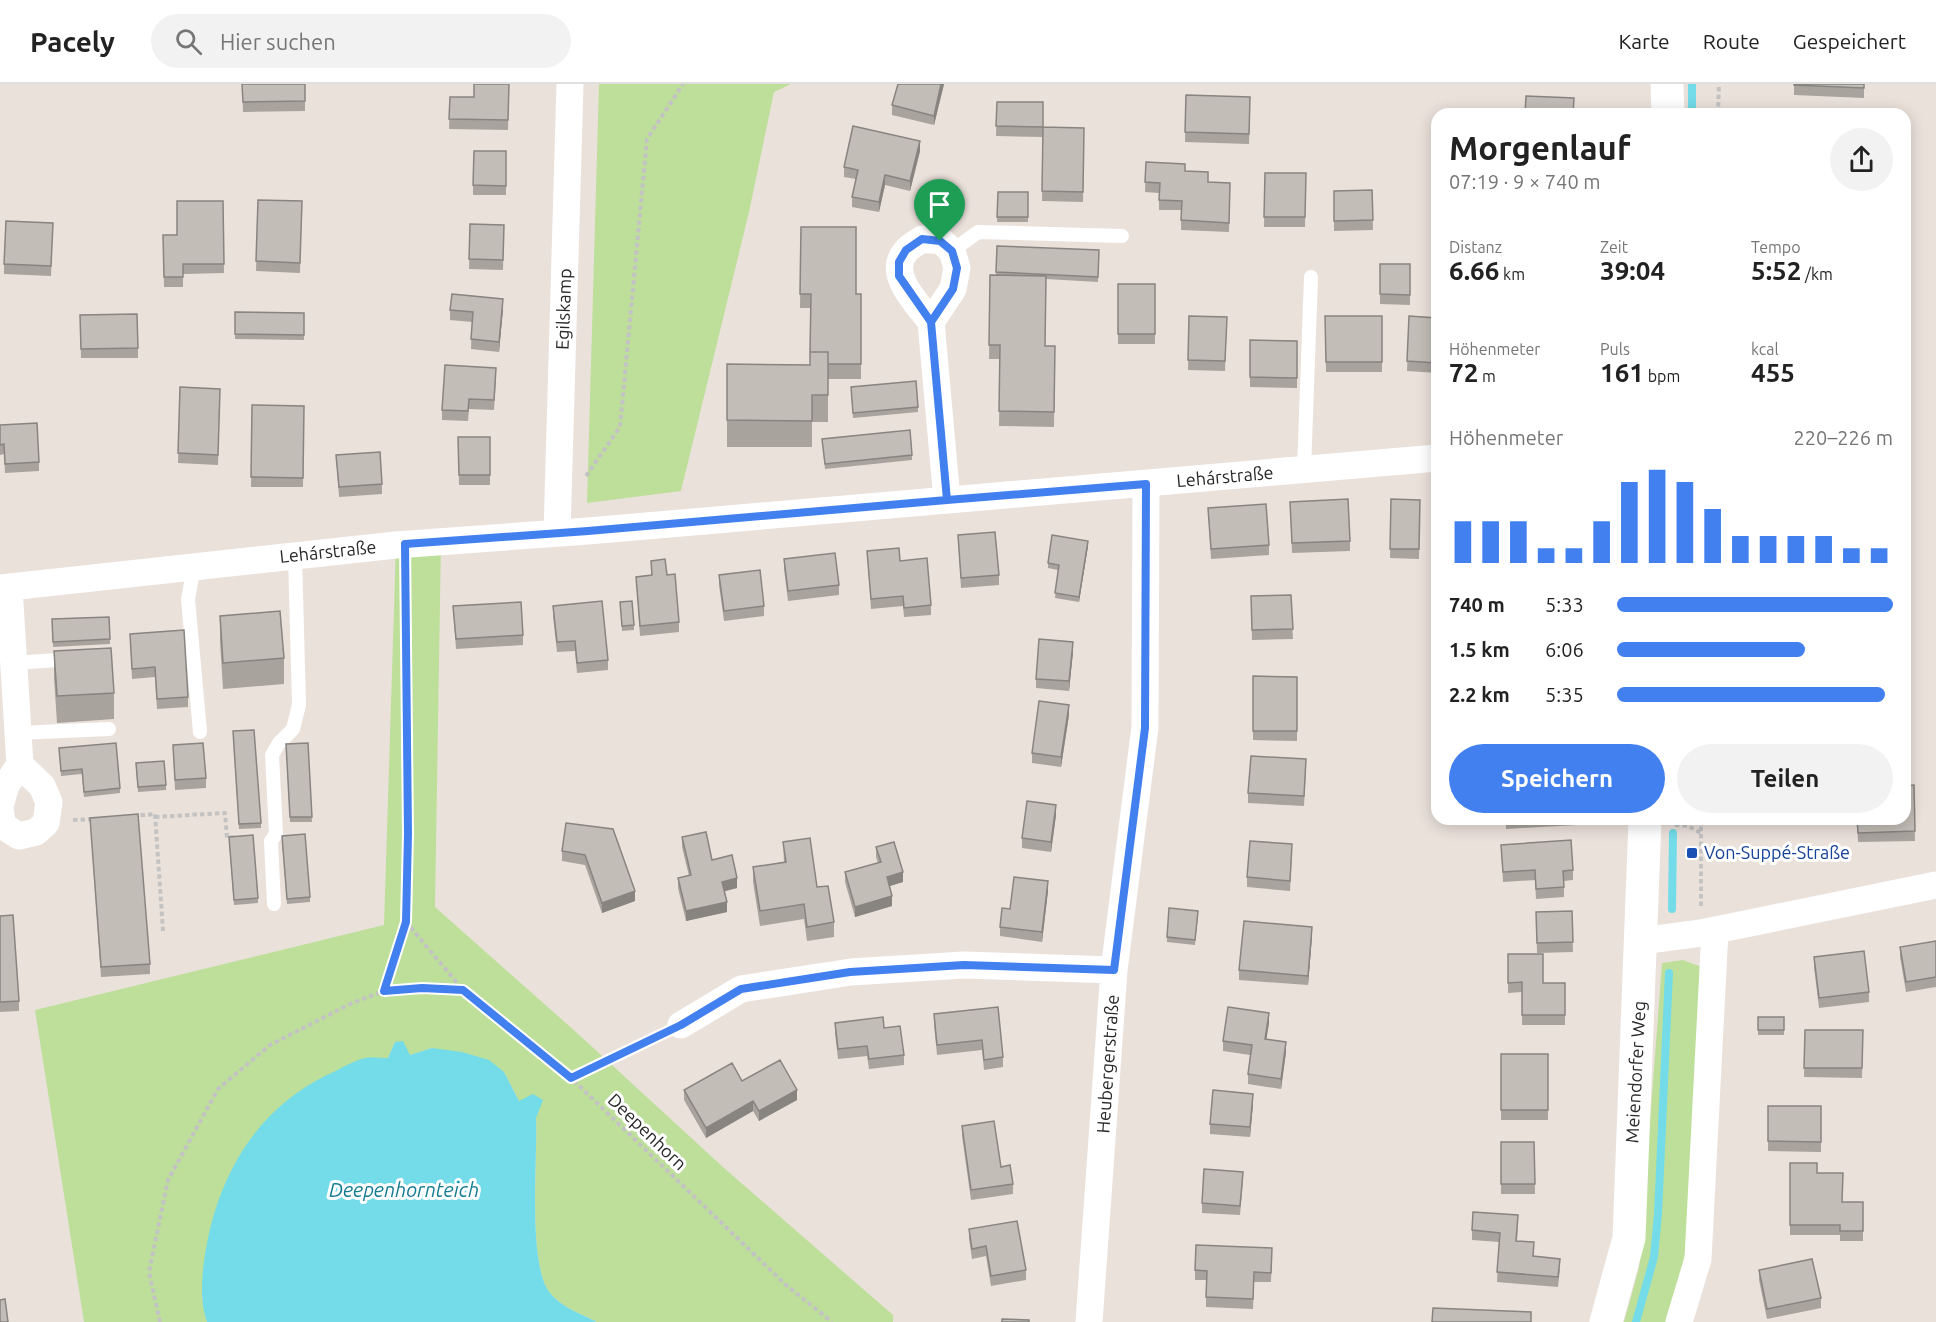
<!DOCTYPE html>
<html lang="de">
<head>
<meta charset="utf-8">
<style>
	body { margin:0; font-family:Ubuntu,sans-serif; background:#f2f2f2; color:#222; height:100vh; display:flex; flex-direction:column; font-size:22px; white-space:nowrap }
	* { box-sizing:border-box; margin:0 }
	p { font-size:20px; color:#767676 }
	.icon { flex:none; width:33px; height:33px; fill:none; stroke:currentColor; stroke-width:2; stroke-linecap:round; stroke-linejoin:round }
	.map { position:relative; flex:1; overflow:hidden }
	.panel { position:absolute; left:1431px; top:24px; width:480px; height:717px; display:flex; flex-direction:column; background:#fff; border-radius:18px; box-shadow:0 3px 15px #0003 }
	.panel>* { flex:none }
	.pin { position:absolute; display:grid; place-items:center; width:51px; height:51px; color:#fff; margin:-62px -26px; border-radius:50% 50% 50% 0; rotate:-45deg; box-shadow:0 0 6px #0007 }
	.pin .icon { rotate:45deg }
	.round { display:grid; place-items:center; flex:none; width:63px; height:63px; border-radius:32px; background:#f2f2f2 }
	.head { display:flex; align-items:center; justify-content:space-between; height:102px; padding:0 18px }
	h1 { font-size:33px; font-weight:600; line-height:45px }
	.stats { display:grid; grid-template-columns:repeat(3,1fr); gap:9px; height:102px; padding:6px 18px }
	.stats div { display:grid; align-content:center }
	.stats b { font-size:26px; font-weight:600 }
	.stats small { font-size:16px; font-weight:400 }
	.stats p { font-size:16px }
	.chart { height:168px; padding:12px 18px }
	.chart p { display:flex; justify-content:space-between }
	.chart svg { width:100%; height:108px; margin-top:6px; stroke:#4280f0; stroke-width:6 }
	.button { display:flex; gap:12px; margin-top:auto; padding:12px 18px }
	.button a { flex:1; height:69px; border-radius:36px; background:#4280f0; color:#fff; font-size:24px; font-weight:600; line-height:69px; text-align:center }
	.button a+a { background:#f2f2f2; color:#222 }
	ul { padding:0 18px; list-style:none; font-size:20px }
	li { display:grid; grid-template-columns:96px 72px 1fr; align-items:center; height:45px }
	li i { height:15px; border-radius:8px; background:#4280f0 }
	header { display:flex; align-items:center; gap:36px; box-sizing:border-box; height:84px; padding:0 30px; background:#fff; border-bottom:2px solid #e0e0e0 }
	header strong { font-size:28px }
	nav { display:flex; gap:33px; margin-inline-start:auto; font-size:21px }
	.search { width:420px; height:54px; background:#f2f2f2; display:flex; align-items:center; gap:15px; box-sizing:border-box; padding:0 21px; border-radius:33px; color:#767676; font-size:22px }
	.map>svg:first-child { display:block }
	.green { fill:#bddf9a }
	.water { fill:#73dce8 }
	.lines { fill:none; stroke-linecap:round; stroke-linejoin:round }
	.stream { stroke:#73dce8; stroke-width:8 }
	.path { stroke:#c3c3c3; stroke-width:4; stroke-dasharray:4.5 3; stroke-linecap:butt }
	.service { stroke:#fff; stroke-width:14 }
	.minor { stroke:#fff; stroke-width:27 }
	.tertiary { stroke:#fff; stroke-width:33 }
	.wall { fill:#a8a39d }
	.shaded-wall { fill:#888480 }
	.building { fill:#c3bdb7; stroke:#888480; stroke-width:1.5 }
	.route-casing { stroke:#fff; stroke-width:12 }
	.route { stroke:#4280f0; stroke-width:8 }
	.transit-dot { fill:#1a4fb4; stroke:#fff; stroke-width:2 }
	.labels { text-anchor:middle; stroke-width:6; stroke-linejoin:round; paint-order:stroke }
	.street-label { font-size:18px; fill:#292929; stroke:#fff }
	.transit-label { font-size:18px; fill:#164399; stroke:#fff; text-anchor:start }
	.water-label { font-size:20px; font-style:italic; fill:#147c92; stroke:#fff }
</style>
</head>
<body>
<header>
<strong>Pacely</strong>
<div class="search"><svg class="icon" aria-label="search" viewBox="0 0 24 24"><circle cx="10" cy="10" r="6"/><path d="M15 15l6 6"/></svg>Hier suchen</div>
<nav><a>Karte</a><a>Route</a><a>Gespeichert</a></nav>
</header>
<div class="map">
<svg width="1936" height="1238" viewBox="0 0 1936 1238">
	<rect width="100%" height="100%" fill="#ebe1db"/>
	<path class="green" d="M599,0H791L774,8L749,128L681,407L587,419Z
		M441,458L435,823L576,948L724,1084L893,1231V1238H597C581,1230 561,1223 550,1209C527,1180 538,1074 536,1034L519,1017L504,988L432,964L410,971L395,958L388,974H366L314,998L202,1214L207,1238H84L35,926L384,841L396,461Z
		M1683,876L1707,885L1698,1018L1683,1190L1669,1238H1624L1639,1184L1662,879Z"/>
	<path class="water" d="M403,957L410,971L432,964L462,968L489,976L504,988L519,1017L533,1010L543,1016L536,1034C538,1074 527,1180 550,1209C561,1223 581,1230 597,1238H207C199,1216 202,1188 206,1165C219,1090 257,1025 327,991C339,986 352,977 365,974C372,973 381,974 388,974L395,958Z"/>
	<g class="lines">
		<path class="stream" d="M1692,30V0
			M1672,825L1673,749
			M1636,1238L1654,1173L1658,1130L1669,889"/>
		<path class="path" d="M1718,30L1719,0
			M586,392L620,343L647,55L683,0
			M405,485L408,750L406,838L463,906L571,994L785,1200L832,1238
			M133,732L155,730L163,847
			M155,733L225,729L227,754L234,753
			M73,736L93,735
			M1675,741L1688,742L1701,749
			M1701,822V735
			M384,907L422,904L462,906
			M571,994L657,953
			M160,1238L149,1188L168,1096L218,1005L270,961L352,919L384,907L406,838"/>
		<path class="service" d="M952,167L978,148L1122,152
			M1304,386L1311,193
			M194,483L188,515L200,648
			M14,579L71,575
			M18,649L109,645
			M274,820L271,757L276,750L272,671L279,659L293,645L299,621L295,472"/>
		<path class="minor" d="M931,238C917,219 886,190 906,167C910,162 917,159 922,155L941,157L952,167L957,184L953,205L931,238L947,416
			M557,449L570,0
			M0,504L396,461L588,447L1437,374
			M0,722L6,701L20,681L9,503
			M0,725L3,742L19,752L36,748L46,739L49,718L42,702L20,681
			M1641,857L1701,849L1936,801
			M681,941L741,905L851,888L964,881L1114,886
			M1089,1238L1114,886L1145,643L1146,400
			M1679,1238L1698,1175L1715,846"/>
		<path class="tertiary" d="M1667,0L1668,30
			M1606,1238L1629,1154L1645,735"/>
	</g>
	<path class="wall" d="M242,0H305V27L243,28Z
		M509,0L508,46L449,45L450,13H474Z
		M898,0H944L934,41L892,31V21Z
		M1794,0H1864V14L1794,11Z
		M1186,11L1250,13L1249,60L1185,58Z
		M997,18L1043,43L1084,44L1083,118L1042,117L1043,53L996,52Z
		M506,67V111H473V101Z
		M920,67L910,107L885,101L879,128L852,123V113L856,95L844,93V83Z
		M1146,78L1185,87L1208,98L1230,99L1229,148L1181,146V126H1159V109L1145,108Z
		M1265,89H1306L1305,143H1264Z
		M1372,106L1373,146L1334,147V107Z
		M998,108H1028V138H997Z
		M258,116L302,117L300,189L256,187Z
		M223,117L224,189L183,190V203H164L163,151H177Z
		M53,139L51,192L4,190V180Z
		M470,140L504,141L503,186L469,185Z
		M801,143L856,210H861V295H828V338H812V363H727V280L810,281L811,224H800Z
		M997,162L1099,166L1098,198L1046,195L1045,262H1055L1054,343L999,342L1000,275H989L990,191H996Z
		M1380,180H1410V221L1380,220Z
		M1118,200H1155V260H1118Z
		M503,225L499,268L471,265L472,238L450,236V226Z
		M235,228L304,229V256L235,255Z
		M80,231L138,264V274H81Z
		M1189,232L1227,233L1225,287L1188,286Z
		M1325,232H1382V288H1326Z
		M1409,232L1437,234V289L1407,287Z
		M1250,256L1297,257V304L1250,303Z
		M496,294L494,326L469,325L468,337L442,336V326Z
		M180,303L220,305L218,381L178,379Z
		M851,308L918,323V328L853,334Z
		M252,321L304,322L303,403H251Z
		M0,341L39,378V387L5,389L4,370L0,371Z
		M458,353H490V401H459Z
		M822,355L912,371V376L825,385Z
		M336,371L382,400V410L339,413Z
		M1391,415L1420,416L1419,475L1390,474Z
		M1290,418L1350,457V467L1292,469Z
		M1208,424L1269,461V471L1211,475Z
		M958,451L999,491V501L961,504Z
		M1088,462L1079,518L1055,514L1058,486L1048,484V479Z
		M867,467L900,477L931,521V531L904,533L903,522L871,525Z
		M784,475L839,501V511L788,517L784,485Z
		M651,477L667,491L679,538V548L640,552L636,493L651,492Z
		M719,491L764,522V532L724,537L719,501Z
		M1291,511L1293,555L1252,556L1251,512Z
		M620,518L634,541V546L622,547Z
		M453,522L523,551V561L456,565Z
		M553,522L608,576V586L577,589L575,567L557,568L553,532Z
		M220,532L284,574V600L223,605L220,558Z
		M109,533L110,560L53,563L52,535Z
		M130,550L188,613V623L157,625L155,593L132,595Z
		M54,567L114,609V635L57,639L54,594Z
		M1073,568L1069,607L1036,604V595Z
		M1253,592L1297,593V657L1253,656Z
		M1069,631L1061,683L1032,679V669Z
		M233,652L261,739V744L239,745Z
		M308,659L312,738H290L286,660Z
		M173,661L206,694V704L175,706Z
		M59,664L120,704V709L84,713L82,690L61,692Z
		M136,684L166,701V706L138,708Z
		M1306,685L1304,722L1248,719V709Z
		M1914,701L1915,757L1858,758L1857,735Z
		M1056,731L1051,768L1022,764V754Z
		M90,734L150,880V890L101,893Z
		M1506,735H1577V741L1506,745Z
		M1723,735H1774V740L1723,739Z
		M566,739L635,817L602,829L585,781L562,777V767Z
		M682,753L712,776L737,804L724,807L727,828L686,837L678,804V794L689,792L682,763Z
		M282,757L310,813V818L287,820Z
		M229,758L258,814V819L234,821Z
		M783,758L817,803L834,838V853L807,857L804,835L760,842L753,798V783L784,778Z
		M1501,761L1573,786V796L1564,797V813L1536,815L1535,796L1503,798Z
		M876,763L903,798L889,802L892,822L855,833L845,798V788L878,779L876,773Z
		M1292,770L1290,807L1247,803V793Z
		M1048,807L1042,858L1000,852V843L1010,825Z
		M1572,827L1573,868L1537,869L1536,828Z
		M0,832L19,917V927L0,928Z
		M1198,832L1195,861L1167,858V853Z
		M1312,852L1308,901L1239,896V886Z
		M1936,857V903L1906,908L1900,873V863Z
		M1508,870L1543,899H1565V941H1522V908L1508,909Z
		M1814,873L1869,908V918L1819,924L1814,883Z
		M998,923L1003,973V983L984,986L982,966L937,971L934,940V930Z
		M1758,933H1784V951H1758Z
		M835,939L884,944L904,971V981L869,985L867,972L838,975L835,949Z
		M1269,939L1266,955L1286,968L1281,1005L1248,1000V990L1250,971L1223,967V957Z
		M1805,946H1863L1862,994L1804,993Z
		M1501,970H1548V1036H1501Z
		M742,997L797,1016L759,1037L753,1027L706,1054L684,1016V1006Z
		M1253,1020L1250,1053L1210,1050V1040Z
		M1821,1022V1068L1768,1067V1057Z
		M962,1042L1001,1083L1013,1100V1110L971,1116L962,1052Z
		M1501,1058H1534L1535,1110H1501Z
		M1790,1079L1817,1089L1842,1118H1863V1157H1840V1151H1790Z
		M1243,1097L1240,1131L1202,1129V1119Z
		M1518,1141L1517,1157L1533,1172L1560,1185L1558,1203L1497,1198L1499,1158L1472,1156V1146Z
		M969,1145L1026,1186V1196L991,1202L986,1172L972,1175L969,1155Z
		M1272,1164L1271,1198H1254L1253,1225L1206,1223V1196H1195V1186Z
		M1759,1186L1821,1214V1224L1767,1235L1759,1196Z"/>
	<path class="shaded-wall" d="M941,0H944L934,41V32Z
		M920,57V67L910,107V97Z
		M885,91V101L879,128V118Z
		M503,215V225L499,268V258Z
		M1088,457V462L1079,518V513Z
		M1073,558V568L1069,607V597Z
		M1069,621V631L1061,683V673Z
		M1056,721V731L1051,768V758Z
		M903,788V798L887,803V793Z
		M737,794V804L722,808V798Z
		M1048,797V807L1042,858V848Z
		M635,807V817L602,829V819Z
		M892,812V822L855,833V823Z
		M727,818V828L686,837V827Z
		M1312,843V852L1308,901V892Z
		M1269,929V939L1265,965V955Z
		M1286,958V968L1281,1005V995Z
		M797,1006V1016L759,1037V1027Z
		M1253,1010V1020L1250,1053V1043Z
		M753,1017V1027L706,1054V1044Z"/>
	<path class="building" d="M242,0H305V17L243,18Z
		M474,0H509L508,36L449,35L450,13H474Z
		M898,0H941L934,32L892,21Z
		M1794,0H1864V4L1794,1Z
		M1186,11L1250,13L1249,50L1185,48Z
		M1526,12L1574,14L1573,30H1525Z
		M997,18H1043V43L1084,44L1083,108L1042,107L1043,43L996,42Z
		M1765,27L1838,28V30H1765Z
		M853,42L920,57L910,97L885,91L879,118L852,113L858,86L844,83Z
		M474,67H506V102L473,101Z
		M1146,78L1185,80V87L1208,88V98L1230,99L1229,139L1181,136L1182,117L1159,116L1160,99L1145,98Z
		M1265,89H1306L1305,133H1264Z
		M1372,106L1373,136L1334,137V107Z
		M998,108H1028V133H997Z
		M258,116L302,117L300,179L256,177Z
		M177,117H223L224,180H183V193H164L163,151H177Z
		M6,137L53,139L51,182L4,180Z
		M470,140L504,141L503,176L469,175Z
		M801,143H856V210H861V280H828V268H810L811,210H800Z
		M997,162L1099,166L1098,193L996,188Z
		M1380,180H1410V211L1380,210Z
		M990,191L1046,192L1045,262H1055L1054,328L999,327L1000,261H989Z
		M1118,200H1155V250H1118Z
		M452,210L503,215L499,258L471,255L473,228L450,226Z
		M235,228L304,229V251L235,250Z
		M137,230L138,264L81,265L80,231Z
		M1189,232L1227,233L1225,277L1188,276Z
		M1325,232H1382V278H1326Z
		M1409,232L1437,234V279L1407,277Z
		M1250,256L1297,257V294L1250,293Z
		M810,268H828V311H812V337L727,336V280L810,281Z
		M445,281L496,284L494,316L469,315L468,327L442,326Z
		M916,297L918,323L853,329L851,303Z
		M180,303L220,305L218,371L178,369Z
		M252,321L304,322L303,394L251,393Z
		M37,339L39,378L5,380L4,360L0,361V341Z
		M910,346L912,371L825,380L822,355Z
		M458,353H490V391H459Z
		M380,368L382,400L339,403L336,371Z
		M1348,415L1350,457L1292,459L1290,418Z
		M1391,415L1420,416L1419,465H1390Z
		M1266,420L1269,461L1211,465L1208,424Z
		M995,448L999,491L961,494L958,451Z
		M1052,451L1088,457L1079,513L1055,509L1059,481L1048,479Z
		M899,464L900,477L927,474L931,521L904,524L903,512L871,515L867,467Z
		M835,469L839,501L788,507L784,475Z
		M665,475L667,491L675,490L679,538L640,542L636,493L652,491L651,477Z
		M760,486L764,522L724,527L719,491Z
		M1291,511L1293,545L1252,546L1251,512Z
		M602,517L608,576L577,579L575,557L557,558L553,522Z
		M632,517L634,541L622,542L620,518Z
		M521,518L523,551L456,555L453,522Z
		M280,527L284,574L223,579L220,532Z
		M109,533L110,555L53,558L52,535Z
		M184,546L188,613L157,615L155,583L132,585L130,550Z
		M1039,555L1073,558L1069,597L1036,595Z
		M111,564L114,609L57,612L54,567Z
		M1253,592L1297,593V647H1253Z
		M1039,617L1069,621L1061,673L1032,669Z
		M254,646L261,739L239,740L233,647Z
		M116,659L120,704L84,708L82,685L61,687L59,664Z
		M203,659L206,694L175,696L173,661Z
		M308,659L312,733H290L286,660Z
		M1251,672L1306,675L1304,712L1248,709Z
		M164,677L166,701L138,703L136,679Z
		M1914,701L1915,747L1858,749L1857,735H1905V702Z
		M1027,717L1056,721L1051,758L1022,754Z
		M138,730L150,880L101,883L90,734Z
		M566,739L613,745L635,807L602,819L585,771L562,767Z
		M706,748L712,776L732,771L737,794L722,798L727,818L686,827L678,794L691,791L682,753Z
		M305,750L310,813L287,815L282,752Z
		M253,751L258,814L234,816L229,753Z
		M810,754L817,803L828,802L834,838L807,843L804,820L760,827L753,783L786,778L783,758Z
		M1571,756L1573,786L1563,787L1564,803L1536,805L1535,786L1503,788L1501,761Z
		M1250,757L1292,760L1290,797L1247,793Z
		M894,758L903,788L887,793L892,812L855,823L845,788L881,778L876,763Z
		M1014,793L1048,797L1042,848L1000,843L1002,824L1010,825Z
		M1169,824L1198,827L1195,856L1167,853Z
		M1572,827L1573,858L1537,859L1536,828Z
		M13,831L19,917L0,918V832Z
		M1244,837L1312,843L1308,892L1239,886Z
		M1936,857V893L1906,898L1900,863Z
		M1864,867L1869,908L1819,914L1814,873Z
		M1508,870H1543V899H1565V931H1522V898L1508,899Z
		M998,923L1003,973L984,976L982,956L937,961L934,930Z
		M1228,923L1269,929L1265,955L1286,958L1281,995L1248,990L1252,961L1223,957Z
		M883,933L884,944L900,942L904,971L869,975L867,962L838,965L835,939Z
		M1758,933H1784V946H1758Z
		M1805,946H1863L1862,984H1804Z
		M1501,970H1548V1026H1501Z
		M780,976L797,1006L759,1027L753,1017L706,1044L684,1006L732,979L742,997Z
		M1213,1006L1253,1010L1250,1043L1210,1040Z
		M1768,1022H1821V1058L1768,1057Z
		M994,1037L1001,1083L1010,1081L1013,1100L971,1106L962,1042Z
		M1501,1058H1534L1535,1100H1501Z
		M1790,1079H1817V1089H1843L1842,1118H1863V1147H1840V1141H1790Z
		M1204,1085L1243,1088L1240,1122L1202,1119Z
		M1473,1128L1518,1131L1516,1157L1534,1158L1533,1172L1560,1175L1558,1193L1497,1188L1500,1149L1472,1146Z
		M1017,1137L1026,1186L991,1192L986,1162L972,1165L969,1145Z
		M1196,1161L1272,1164L1271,1189L1254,1188L1253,1215L1206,1213L1207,1187L1195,1186Z
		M1812,1175L1821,1214L1767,1225L1759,1186Z
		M5,1215L8,1238H0V1216Z
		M1433,1224L1531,1228V1238H1432Z
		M1002,1235L1029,1236V1238H1002Z"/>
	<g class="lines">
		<defs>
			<path id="route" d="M940,157L952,167L957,184L953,205L931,238L947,416L588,447L405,460L408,750L406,838L384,907L422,904L463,906L571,994L681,941L741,905L850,888L964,881L1114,886L1145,644L1146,400L947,416L931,238L899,192V178L906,166L922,155L940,157"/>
		</defs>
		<use href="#route" class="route-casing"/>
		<use href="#route" class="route"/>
	</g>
	<rect class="transit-dot" x="1686" y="763" width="12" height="12" rx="3"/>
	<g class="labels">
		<g class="street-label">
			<text transform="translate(564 225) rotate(-88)" y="6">Egilskamp</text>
			<text transform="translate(1225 393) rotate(-5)" y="6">Lehárstraße</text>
			<text transform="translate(328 468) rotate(-6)" y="6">Lehárstraße</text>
			<text transform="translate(1108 980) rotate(-86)" y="6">Heubergerstraße</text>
			<text transform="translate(1636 988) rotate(-87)" y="6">Meiendorfer Weg</text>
			<text transform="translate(647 1048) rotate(44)" y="6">Deepenhorn</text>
		</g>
		<g class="transit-label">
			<text x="1704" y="775">Von-Suppé-Straße</text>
		</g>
		<g class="water-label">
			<text x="404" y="1113">Deepenhornteich</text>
		</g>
	</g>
</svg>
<div class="pin" style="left:940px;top:157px;background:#1e9e55"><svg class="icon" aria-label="arrive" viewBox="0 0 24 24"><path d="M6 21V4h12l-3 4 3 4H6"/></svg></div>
<section class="panel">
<div class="head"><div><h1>Morgenlauf</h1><p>07:19 · 9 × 740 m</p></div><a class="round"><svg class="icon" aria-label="share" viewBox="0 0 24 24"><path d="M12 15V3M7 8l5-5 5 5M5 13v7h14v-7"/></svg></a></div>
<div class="stats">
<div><p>Distanz</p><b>6.66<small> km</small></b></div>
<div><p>Zeit</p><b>39:04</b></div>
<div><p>Tempo</p><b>5:52<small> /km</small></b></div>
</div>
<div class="stats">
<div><p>Höhenmeter</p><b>72<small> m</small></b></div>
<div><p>Puls</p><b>161<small> bpm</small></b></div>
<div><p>kcal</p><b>455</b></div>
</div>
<div class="chart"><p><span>Höhenmeter</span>220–226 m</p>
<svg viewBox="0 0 160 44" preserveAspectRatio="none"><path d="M5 44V27M15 44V27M25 44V27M35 44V38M45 44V38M55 44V27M65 44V11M75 44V6M85 44V11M95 44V22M105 44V33M115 44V33M125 44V33M135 44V33M145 44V38M155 44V38"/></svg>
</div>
<ul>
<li><b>740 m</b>5:33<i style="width:100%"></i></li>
<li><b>1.5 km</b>6:06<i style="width:68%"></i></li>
<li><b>2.2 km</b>5:35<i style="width:97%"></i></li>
</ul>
<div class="button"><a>Speichern</a><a>Teilen</a></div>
</section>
</div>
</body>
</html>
